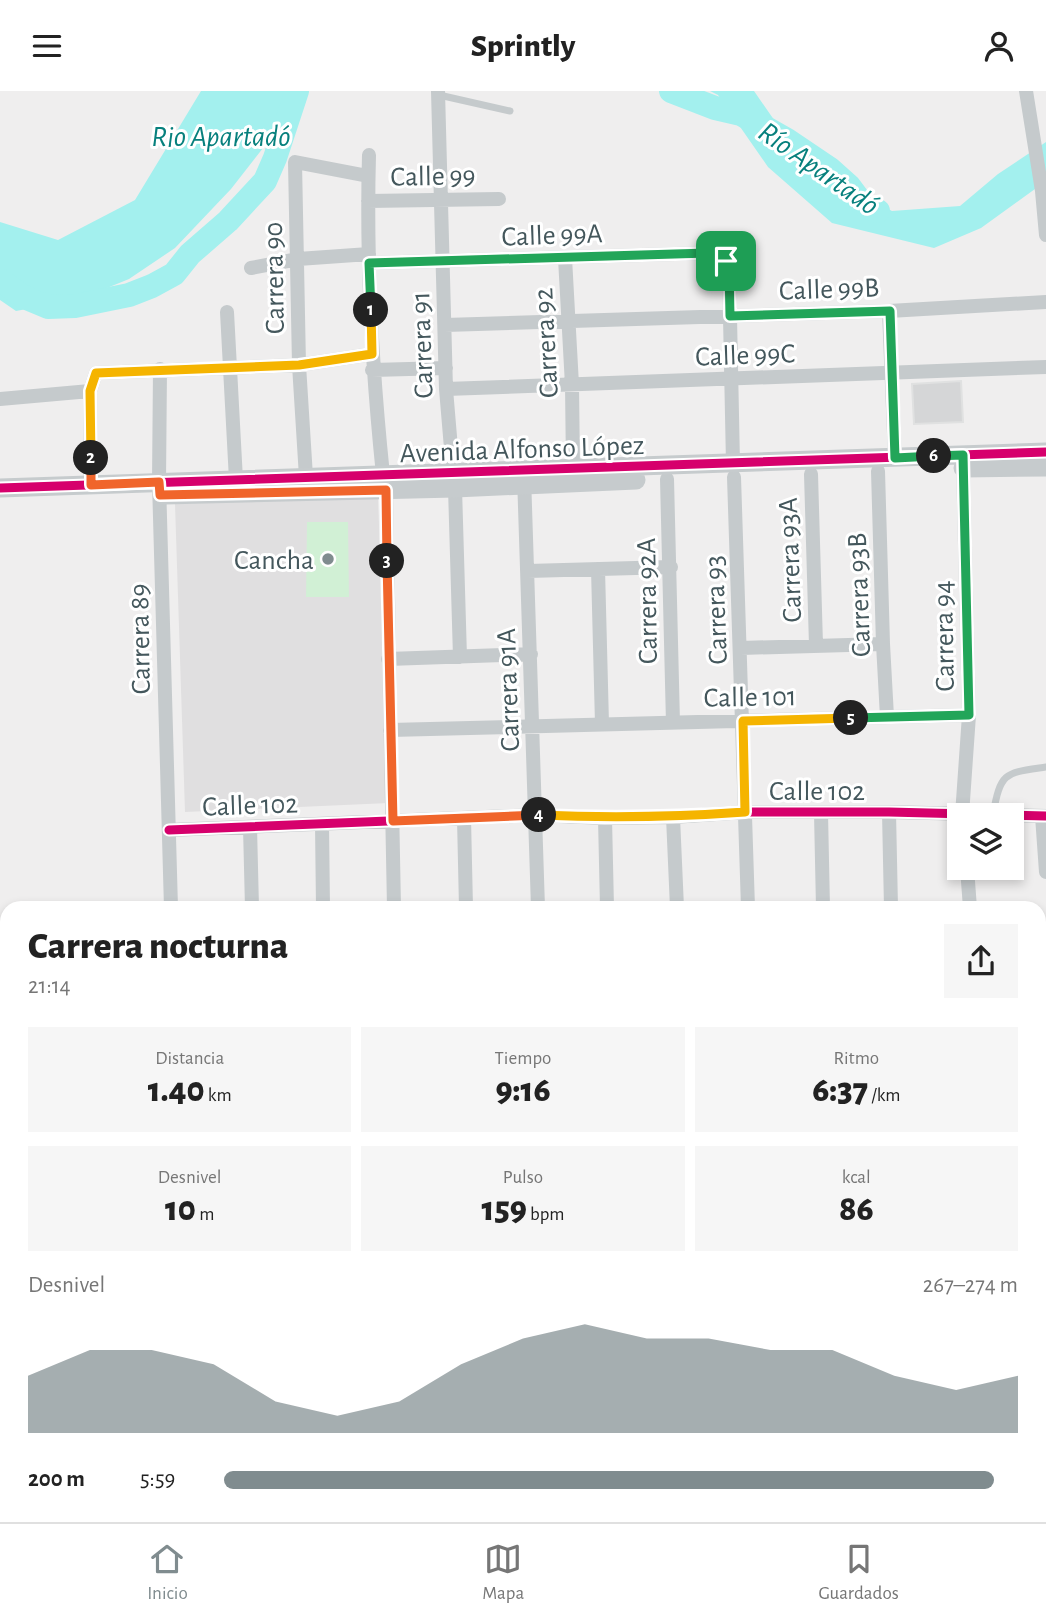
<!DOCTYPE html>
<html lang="es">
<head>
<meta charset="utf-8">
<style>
	body { margin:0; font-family:"Alegreya Sans",sans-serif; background:#f6f6f6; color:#222; height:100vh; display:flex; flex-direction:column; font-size:26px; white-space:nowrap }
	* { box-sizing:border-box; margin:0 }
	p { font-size:23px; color:#767676 }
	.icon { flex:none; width:38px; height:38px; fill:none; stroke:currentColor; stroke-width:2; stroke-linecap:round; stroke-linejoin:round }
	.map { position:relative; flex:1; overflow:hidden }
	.details { position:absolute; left:0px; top:810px; width:1046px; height:621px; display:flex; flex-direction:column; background:#fff; border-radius:21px 21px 0 0; box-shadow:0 4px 10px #0003 }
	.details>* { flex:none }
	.controls { position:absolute; left:947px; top:712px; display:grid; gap:14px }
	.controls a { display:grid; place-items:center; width:77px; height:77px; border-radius:0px; background:#fff; box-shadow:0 4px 10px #0003; font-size:35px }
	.pin { position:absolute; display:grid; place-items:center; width:60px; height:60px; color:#fff; margin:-30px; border-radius:14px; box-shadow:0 4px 10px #0006 }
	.km { position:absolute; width:35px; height:35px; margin:-18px; border-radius:50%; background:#222; color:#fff; font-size:19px; line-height:35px; text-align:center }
	.round { display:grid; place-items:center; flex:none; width:74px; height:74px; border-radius:0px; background:#f6f6f6 }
	.head { display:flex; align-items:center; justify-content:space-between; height:119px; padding:0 28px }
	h1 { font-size:38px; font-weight:800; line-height:52px }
	.figures { display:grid; grid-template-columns:repeat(3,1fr); gap:10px; height:119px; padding:7px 28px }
	.figures div { display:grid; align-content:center; border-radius:0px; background:#f6f6f6; text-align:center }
	.figures b { font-size:35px; font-weight:800 }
	.figures small { font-size:19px; font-weight:400 }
	.figures p { font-size:19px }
	.chart { height:196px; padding:14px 28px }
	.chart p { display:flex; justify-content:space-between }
	.chart svg { width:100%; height:126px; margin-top:7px; fill:#808c8f; opacity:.7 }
	ul { padding:0 28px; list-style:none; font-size:23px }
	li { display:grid; grid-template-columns:112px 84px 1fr; align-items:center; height:52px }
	li i { height:18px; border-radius:9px; background:#808c8f }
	header { display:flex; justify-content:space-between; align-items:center; height:91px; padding:0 28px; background:#fff; font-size:32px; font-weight:800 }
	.dock { display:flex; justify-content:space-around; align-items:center; height:98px; border-top:2px solid #e0e0e0; background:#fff; font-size:19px; color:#767676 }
	.dock a { display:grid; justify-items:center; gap:4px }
	.dock .current { color:#808c8f }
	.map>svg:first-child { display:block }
	.education { fill:#e0dfe0 }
	.green { fill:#d1f0d5 }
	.water { fill:#a3f0ee }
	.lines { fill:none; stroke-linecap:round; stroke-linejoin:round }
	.river { stroke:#a3f0ee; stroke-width:24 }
	.building { fill:#d5d6d7; stroke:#e0e1e1; stroke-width:2 }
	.lane { stroke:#c5cacc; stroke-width:7 }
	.street { stroke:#c5cacc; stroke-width:14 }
	.secondary { stroke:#c6cbcd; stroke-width:19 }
	.cycleway-casing { stroke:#fff; stroke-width:13 }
	.cycleway { stroke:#d6006c; stroke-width:9 }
	.split-1-casing { stroke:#fff; stroke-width:14 }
	.split-2-casing { stroke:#fff; stroke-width:14 }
	.split-3-casing { stroke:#fff; stroke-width:14 }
	.split-4-casing { stroke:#fff; stroke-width:14 }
	.split-5-casing { stroke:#fff; stroke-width:14 }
	.split-6-casing { stroke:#fff; stroke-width:14 }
	.split-7-casing { stroke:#fff; stroke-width:14 }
	.split-1 { stroke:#22a559; stroke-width:9 }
	.split-2 { stroke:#f5b400; stroke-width:9 }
	.split-3 { stroke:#f0652b; stroke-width:9 }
	.split-4 { stroke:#f0652b; stroke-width:9 }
	.split-5 { stroke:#f5b400; stroke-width:9 }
	.split-6 { stroke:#22a559; stroke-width:9 }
	.split-7 { stroke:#22a559; stroke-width:9 }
	.poi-dot { fill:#808c8f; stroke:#fff; stroke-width:2.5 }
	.labels { text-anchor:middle; stroke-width:6; stroke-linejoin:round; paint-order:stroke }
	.street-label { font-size:28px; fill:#44575c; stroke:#fff }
	.poi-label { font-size:28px; fill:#44575c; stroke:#fff; text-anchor:end }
	.water-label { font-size:30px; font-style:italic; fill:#07807d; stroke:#fff }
</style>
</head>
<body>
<header><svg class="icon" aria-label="menu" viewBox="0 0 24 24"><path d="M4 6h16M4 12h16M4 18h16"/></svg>Sprintly<svg class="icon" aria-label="person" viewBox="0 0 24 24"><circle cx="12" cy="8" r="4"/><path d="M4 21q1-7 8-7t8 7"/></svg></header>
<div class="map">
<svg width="1046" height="1431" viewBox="0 0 1046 1431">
	<rect width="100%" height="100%" fill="#efeeee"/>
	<path class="education" d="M378,406L389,712L185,721L175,413Z
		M106,1425H202L204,1431H107Z"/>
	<path class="green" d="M307,431H348L349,506H306Z"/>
	<path class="water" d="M201,0H293L267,52L231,98L175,157L129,188L80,208L16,220L0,209V131L58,149L135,109Z
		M710,0H754L806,75L892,120L960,115L998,83L1046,51V90L981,137L934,157L832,132L768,76L718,4Z"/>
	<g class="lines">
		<path class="river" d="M671,0L715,17L741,23L787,49L830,78L849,95L864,115L878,120
			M0,189L24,206L48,216L75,215L129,204L152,195L174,183L190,163L228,130L265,90L275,67L297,0"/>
	</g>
	<path class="building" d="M961,290L963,331L914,333L912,293Z"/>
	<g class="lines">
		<path class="lane" d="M439,4L510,20
			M993,723C1001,680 1005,682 1046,676"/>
		<path class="street" d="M438,0L446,298L453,381
			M1026,0L1042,100L1046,144
			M369,64C366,171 372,277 383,384
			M368,110L499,108
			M565,167L572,294L573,378
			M369,172L708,162L722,166L729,177L733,373
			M251,177L298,168L369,163
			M889,220L895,367
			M227,221L236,389
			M445,234L889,220L1046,211
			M160,278L159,391L171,817
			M372,279L446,277
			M446,298L1046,276
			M0,308L90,300
			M878,380L883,553L887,626
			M811,383L816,554
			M524,385L538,817
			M306,386L299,274L295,71L368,85
			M734,386L748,817
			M667,388L673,632
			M91,394L90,300L96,282L299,274L372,263
			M455,397L460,566
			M386,399L394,817
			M598,478L602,633
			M528,480L671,476
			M741,557L883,553
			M388,568L531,563
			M390,639L969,624
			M889,721L891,817
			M821,722L823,817
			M962,724L969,624L963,369
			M1042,725L1046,781
			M673,726L677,817
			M464,727L466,817
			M605,727L607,817
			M322,733L323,817
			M250,736L252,817
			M169,739L536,724L605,727L673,726L745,721H889L1046,725
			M967,777L970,817
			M1040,871H1046
			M1040,1042L1046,1040
			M1040,1117L1046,1115
			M1040,1192L1046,1189
			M1040,1219L1046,1239
			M0,1246L7,1244
			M1040,1267L1046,1265
			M0,1337L7,1370
			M1040,1356L1046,1354
			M0,1407L7,1405
			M19,1424L21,1431
			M95,1424L96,1431
			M325,1424L327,1431
			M481,1424L482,1431
			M628,1424L629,1431
			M700,1424L702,1431
			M739,1424L742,1431
			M879,1424L882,1431
			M552,1431L584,1424
			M791,1431L813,1424"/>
		<path class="secondary" d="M963,377L1046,376
			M0,397L1046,361
			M165,404L455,397L636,389
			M1040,949L1046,948
			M0,1161L7,1160"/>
		<defs>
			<path id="cycleway" d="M0,397L1046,361
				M169,739L536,724L605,727L673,726L745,721H889L1046,725"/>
		</defs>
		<use href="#cycleway" class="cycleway-casing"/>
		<use href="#cycleway" class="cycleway"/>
	</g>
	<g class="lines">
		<defs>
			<path id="split-1" d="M371,219L369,172L708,162L717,164L726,170"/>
			<path id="split-2" d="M91,367L90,300L96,282L299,274L372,263L371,219"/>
			<path id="split-3" d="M91,367V394L159,391L160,404L386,399L387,470"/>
			<path id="split-4" d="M387,470L393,730L539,724"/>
			<path id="split-5" d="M539,724C608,727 676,726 745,721L743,630L851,627"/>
			<path id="split-6" d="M851,627L969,624L963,364L934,365"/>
			<path id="split-7" d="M726,170L729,177L730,225L890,220L895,367L934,365"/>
		</defs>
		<use href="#split-1" class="split-1-casing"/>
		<use href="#split-2" class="split-2-casing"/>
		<use href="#split-3" class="split-3-casing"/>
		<use href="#split-4" class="split-4-casing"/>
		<use href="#split-5" class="split-5-casing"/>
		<use href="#split-6" class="split-6-casing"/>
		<use href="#split-7" class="split-7-casing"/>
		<use href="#split-1" class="split-1"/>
		<use href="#split-2" class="split-2"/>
		<use href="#split-3" class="split-3"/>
		<use href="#split-4" class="split-4"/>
		<use href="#split-5" class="split-5"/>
		<use href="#split-6" class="split-6"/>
		<use href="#split-7" class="split-7"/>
	</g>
	<circle class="poi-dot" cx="328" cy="468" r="7"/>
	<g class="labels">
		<g class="street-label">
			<text transform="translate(433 84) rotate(-1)" y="10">Calle 99</text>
			<text transform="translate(552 143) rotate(-2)" y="10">Calle 99A</text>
			<text transform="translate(273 187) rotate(-91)" y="10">Carrera 90</text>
			<text transform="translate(829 197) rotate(-2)" y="10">Calle 99B</text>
			<text transform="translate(545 252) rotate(-93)" y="10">Carrera 92</text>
			<text transform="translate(421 254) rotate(-92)" y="10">Carrera 91</text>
			<text transform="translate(745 263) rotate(-2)" y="10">Calle 99C</text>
			<text transform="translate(522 357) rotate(-2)" y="10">Avenida Alfonso López</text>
			<text transform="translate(789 469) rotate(-92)" y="10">Carrera 93A</text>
			<text transform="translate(858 504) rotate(-92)" y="10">Carrera 93B</text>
			<text transform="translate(646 510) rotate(-91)" y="10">Carrera 92A</text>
			<text transform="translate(715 519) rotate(-92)" y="10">Carrera 93</text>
			<text transform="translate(943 545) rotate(-91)" y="10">Carrera 94</text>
			<text transform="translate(139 548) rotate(-91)" y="10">Carrera 89</text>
			<text transform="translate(507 599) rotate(-92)" y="10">Carrera 91A</text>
			<text transform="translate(750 605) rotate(-1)" y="10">Calle 101</text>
			<text x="817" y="709">Calle 102</text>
			<text transform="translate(250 713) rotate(-2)" y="10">Calle 102</text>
		</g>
		<g class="poi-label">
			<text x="314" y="478">Cancha</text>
		</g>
		<g class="water-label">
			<text x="221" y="55">Rio Apartadó</text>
			<text transform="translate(819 77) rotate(35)" y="10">Río Apartadó</text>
		</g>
	</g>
</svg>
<div class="controls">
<a><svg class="icon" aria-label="layers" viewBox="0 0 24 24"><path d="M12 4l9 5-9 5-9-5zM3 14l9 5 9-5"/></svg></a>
</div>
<div class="pin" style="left:726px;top:170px;background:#1e9e55"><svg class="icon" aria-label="arrive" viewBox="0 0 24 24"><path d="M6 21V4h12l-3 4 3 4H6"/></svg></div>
<b class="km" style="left:371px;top:219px">1</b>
<b class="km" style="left:91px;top:367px">2</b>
<b class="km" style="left:387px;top:470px">3</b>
<b class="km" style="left:539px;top:724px">4</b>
<b class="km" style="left:851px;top:627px">5</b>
<b class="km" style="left:934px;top:365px">6</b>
<section class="details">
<div class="head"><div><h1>Carrera nocturna</h1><p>21:14</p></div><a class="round"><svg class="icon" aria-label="share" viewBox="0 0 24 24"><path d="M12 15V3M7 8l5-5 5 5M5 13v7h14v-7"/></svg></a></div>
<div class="figures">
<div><p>Distancia</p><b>1.40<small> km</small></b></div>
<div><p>Tiempo</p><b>9:16</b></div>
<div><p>Ritmo</p><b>6:37<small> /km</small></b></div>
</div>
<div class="figures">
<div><p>Desnivel</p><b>10<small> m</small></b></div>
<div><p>Pulso</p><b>159<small> bpm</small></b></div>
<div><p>kcal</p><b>86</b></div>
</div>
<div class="chart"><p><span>Desnivel</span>267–274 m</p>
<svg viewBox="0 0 160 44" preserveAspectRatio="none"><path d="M0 44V24L10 15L20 15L30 20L40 33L50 38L60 33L70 20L80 11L90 6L100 11L110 11L120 15L130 15L140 24L150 29L160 24V44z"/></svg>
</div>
<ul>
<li><b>200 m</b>5:59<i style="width:97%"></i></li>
</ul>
</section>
</div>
<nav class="dock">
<a class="current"><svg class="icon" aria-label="home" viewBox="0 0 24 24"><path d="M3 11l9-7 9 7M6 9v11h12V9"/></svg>Inicio</a>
<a><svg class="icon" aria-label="map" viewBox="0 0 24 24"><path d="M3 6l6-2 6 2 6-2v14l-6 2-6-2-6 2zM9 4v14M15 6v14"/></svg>Mapa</a>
<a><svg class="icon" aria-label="saved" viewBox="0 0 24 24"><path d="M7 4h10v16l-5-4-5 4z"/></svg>Guardados</a>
</nav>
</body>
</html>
